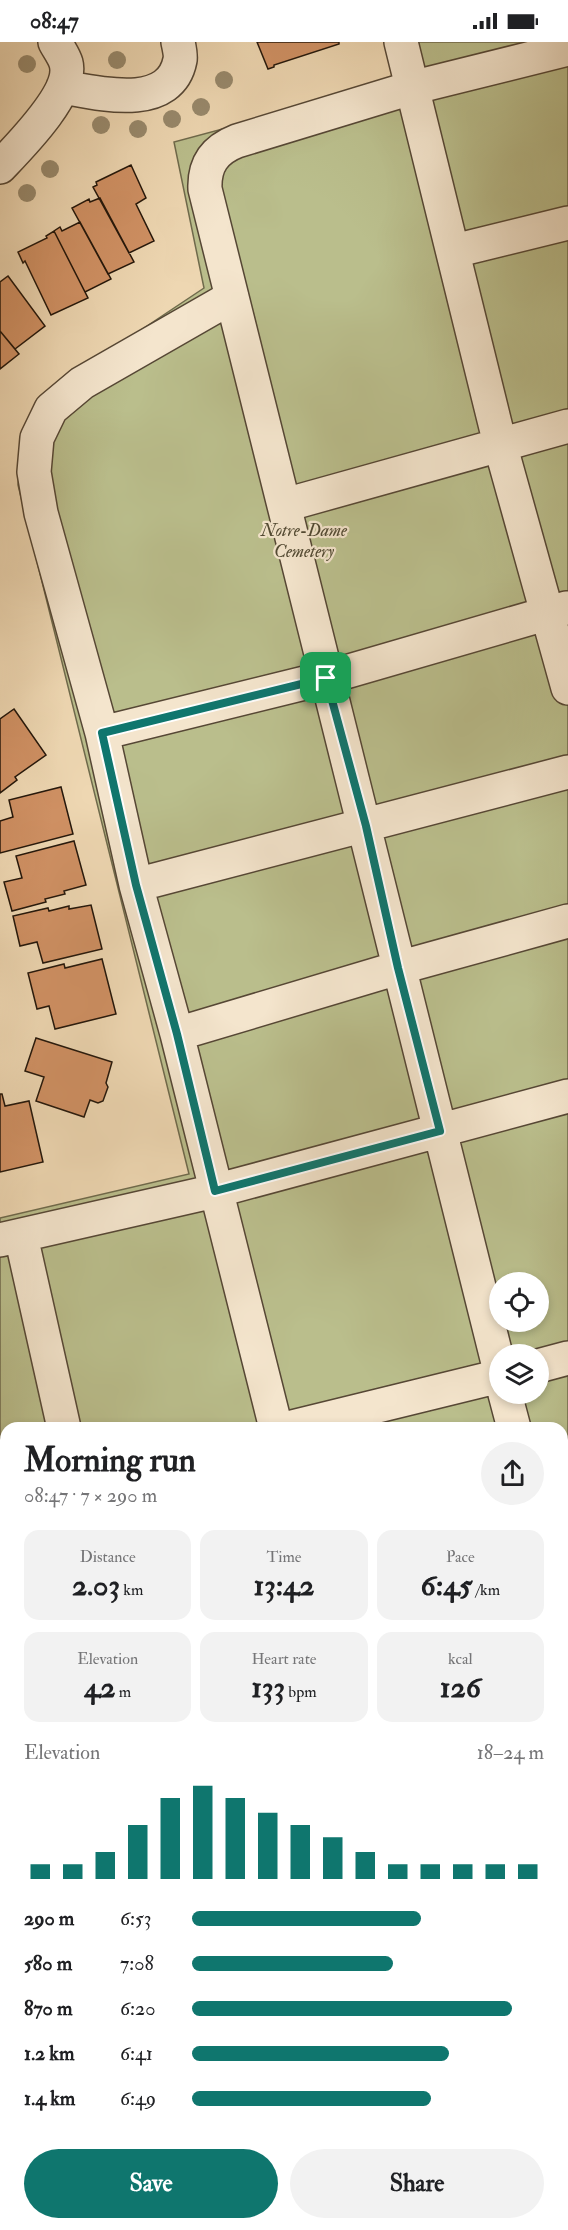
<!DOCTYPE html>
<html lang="en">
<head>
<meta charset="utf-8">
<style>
	body { margin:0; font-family:"IM FELL Double Pica",serif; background:#f2f2f2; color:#202124; height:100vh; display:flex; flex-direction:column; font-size:22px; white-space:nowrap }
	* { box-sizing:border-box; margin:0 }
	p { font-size:20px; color:#757577 }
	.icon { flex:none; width:33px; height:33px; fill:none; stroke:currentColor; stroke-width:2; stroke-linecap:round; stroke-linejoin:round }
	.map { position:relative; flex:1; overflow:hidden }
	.panel { position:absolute; left:0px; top:1380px; width:568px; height:808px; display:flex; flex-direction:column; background:#fff; border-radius:18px 18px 0 0; box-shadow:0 3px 9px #0003 }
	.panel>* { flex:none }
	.buttons { position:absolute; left:489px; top:1230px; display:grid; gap:12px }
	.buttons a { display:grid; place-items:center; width:60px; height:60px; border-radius:50%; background:#fff; box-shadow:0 3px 9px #0003; font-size:30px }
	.pin { position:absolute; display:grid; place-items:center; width:51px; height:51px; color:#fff; margin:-26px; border-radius:12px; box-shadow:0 3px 9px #0006 }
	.round { display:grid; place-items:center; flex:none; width:63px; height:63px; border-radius:32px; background:#f2f2f2 }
	.head { display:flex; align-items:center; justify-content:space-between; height:102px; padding:0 24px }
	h1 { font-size:33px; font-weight:700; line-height:45px }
	.stats { display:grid; grid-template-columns:repeat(3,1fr); gap:9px; height:102px; padding:6px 24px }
	.stats div { display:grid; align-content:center; border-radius:15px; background:#f2f2f2; text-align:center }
	.stats b { font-size:30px; font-weight:700 }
	.stats small { font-size:16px; font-weight:400 }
	.stats p { font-size:16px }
	.chart { height:168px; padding:12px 24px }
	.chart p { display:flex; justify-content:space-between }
	.chart svg { width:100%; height:108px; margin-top:6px; stroke:#0f766e; stroke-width:6 }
	.cta { display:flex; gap:12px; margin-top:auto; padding:12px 24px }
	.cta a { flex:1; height:69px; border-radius:36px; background:#0f766e; color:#fff; font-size:24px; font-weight:700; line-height:69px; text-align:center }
	.cta a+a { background:#f2f2f2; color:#202124 }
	ul { padding:0 24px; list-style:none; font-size:20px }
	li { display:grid; grid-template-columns:96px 72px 1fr; align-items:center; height:45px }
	li i { height:15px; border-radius:8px; background:#0f766e }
	.status { display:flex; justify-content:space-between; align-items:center; height:42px; padding:0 30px; background:#fff; direction:ltr }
	.status svg { height:16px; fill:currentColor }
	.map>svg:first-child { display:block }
	.green { fill:#babe8c; stroke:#6f6a4c; stroke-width:1.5; fill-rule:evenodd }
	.building { fill:#d09164; stroke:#24170b; stroke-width:1.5 }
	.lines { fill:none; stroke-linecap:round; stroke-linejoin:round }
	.minor-casing { stroke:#564735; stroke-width:36 }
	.minor { stroke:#f4e5cd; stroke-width:33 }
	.tree { fill:#98896c }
	.route-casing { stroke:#fff; stroke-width:12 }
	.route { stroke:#0f766e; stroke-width:8 }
	.labels { text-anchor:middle; stroke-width:4.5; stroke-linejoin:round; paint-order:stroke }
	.park-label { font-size:18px; font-style:italic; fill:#514932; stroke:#f4e5cd }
</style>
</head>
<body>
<div class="status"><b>08:47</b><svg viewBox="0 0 49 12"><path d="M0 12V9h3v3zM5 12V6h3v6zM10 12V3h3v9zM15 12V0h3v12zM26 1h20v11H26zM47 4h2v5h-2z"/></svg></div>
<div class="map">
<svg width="568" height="2188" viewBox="0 0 568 2188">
	<rect width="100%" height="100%" fill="#eed7b2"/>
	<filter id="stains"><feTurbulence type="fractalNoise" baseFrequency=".00333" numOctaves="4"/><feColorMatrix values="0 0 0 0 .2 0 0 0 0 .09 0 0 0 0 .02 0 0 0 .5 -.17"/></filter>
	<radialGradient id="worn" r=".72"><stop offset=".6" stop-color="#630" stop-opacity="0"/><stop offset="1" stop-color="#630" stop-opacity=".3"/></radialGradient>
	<path class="green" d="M398,0H568V1701L562,1700V1386H6V1588L0,1586V1176L189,1132L18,443L22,394L117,304L204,246L174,100L406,38ZM500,1240H538V1280H500ZM500,1312H538V1352H500Z"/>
	<path class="building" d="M257,0H339V2L274,23V25L268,27Z
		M131,123L146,156L136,162L154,199L129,211L93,145L97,143L96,140Z
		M100,156L134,220L108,232L72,166L89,157L90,160Z
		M80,180L111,237L85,250L54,189L60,185L62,189Z
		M54,189L88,256L51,273L25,219L23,221L18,210L47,196L46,194Z
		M8,234L45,284L15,307L0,289V240Z
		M0,289L19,312L0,327Z
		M14,667L46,713L15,735L17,738L0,751V677Z
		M61,745L73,792L0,811V779L13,775L9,758Z
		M74,799L86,843L64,849L65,852L45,857L46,860L12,869L4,840L22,836L16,814Z
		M91,863L102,907L43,921L37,900L20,904L13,874L48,866L49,869L69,864V867Z
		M102,917L116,972L55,987L49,964L37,967L28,931L64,922L65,926Z
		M36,996L112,1020L106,1041L108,1045L103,1059L98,1061L90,1058L84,1075L36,1059L44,1035L25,1029Z
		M0,1052H2L5,1064L29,1059L43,1120L0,1130Z
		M562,1970L568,1971V2038L562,2037Z
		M562,2139L568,2140V2188H536L537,2186L520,2182H562Z"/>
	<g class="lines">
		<defs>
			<path id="minor" d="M401,0L500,402L568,646
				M63,45C97,51 170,70 180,18C181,13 179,5 178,0
				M0,125C19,105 74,50 66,21C64,14 58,6 55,0
				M454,209L568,181
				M232,255L82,341L51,367L37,396L34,430L41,471L102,691L136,843L177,992L276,1386
				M285,463L568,384
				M102,691L325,636L566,566
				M136,843L568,730
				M177,992L398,926L568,879
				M21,1194L64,1386
				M0,1198L215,1149L568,1054
				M538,1324L568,1316
				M500,1329C402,935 303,541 205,147C204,123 214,108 237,99L411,46L568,7
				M505,1352L514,1386
				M288,1386L500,1334
				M562,1514L568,1513
				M0,1554L6,1555
				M562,1579L568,1596
				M562,1651L568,1652
				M0,1806L3,1789
				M562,1906L568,1907
				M0,2159L6,2161
				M104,2182L129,2188"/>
		</defs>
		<use href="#minor" class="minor-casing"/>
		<use href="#minor" class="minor"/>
	</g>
	<g class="tree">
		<circle cx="117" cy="18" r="9"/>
		<circle cx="27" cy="22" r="9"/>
		<circle cx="224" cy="38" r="9"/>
		<circle cx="201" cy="65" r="9"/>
		<circle cx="172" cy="77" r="9"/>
		<circle cx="101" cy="83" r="9"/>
		<circle cx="138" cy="87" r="9"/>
		<circle cx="50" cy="127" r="9"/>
		<circle cx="27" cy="151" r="9"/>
	</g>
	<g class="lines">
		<defs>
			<path id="route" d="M326,636L366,784L398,926L440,1089L215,1149L177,992L136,843L102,691Z"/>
		</defs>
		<use href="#route" class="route-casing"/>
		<use href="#route" class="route"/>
	</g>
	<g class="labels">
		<g class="park-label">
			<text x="304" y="494">Notre-Dame<tspan x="304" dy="21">Cemetery</tspan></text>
		</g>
	</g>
	<rect width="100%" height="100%" filter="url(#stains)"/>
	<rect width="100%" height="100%" fill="url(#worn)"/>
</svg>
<div class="buttons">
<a><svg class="icon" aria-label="locate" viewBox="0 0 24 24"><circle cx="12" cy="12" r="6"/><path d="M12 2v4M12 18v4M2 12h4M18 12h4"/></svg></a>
<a><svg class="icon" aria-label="layers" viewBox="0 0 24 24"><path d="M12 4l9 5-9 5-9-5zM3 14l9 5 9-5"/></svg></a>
</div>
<div class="pin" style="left:326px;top:636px;background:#1e9e55"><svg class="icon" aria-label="arrive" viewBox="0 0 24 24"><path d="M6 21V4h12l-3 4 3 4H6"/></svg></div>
<section class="panel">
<div class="head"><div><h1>Morning run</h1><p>08:47 · 7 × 290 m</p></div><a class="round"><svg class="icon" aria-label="share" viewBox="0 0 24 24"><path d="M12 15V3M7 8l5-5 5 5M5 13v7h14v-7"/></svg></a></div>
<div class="stats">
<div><p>Distance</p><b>2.03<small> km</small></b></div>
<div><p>Time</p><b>13:42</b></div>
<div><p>Pace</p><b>6:45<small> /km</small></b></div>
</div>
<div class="stats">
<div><p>Elevation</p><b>42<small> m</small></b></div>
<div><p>Heart rate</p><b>133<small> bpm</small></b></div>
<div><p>kcal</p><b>126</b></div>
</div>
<div class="chart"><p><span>Elevation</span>18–24 m</p>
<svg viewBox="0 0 160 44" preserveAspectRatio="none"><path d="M5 44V38M15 44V38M25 44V33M35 44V22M45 44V11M55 44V6M65 44V11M75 44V17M85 44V22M95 44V27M105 44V33M115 44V38M125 44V38M135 44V38M145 44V38M155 44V38"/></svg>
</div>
<ul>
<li><b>290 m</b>6:53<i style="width:65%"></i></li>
<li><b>580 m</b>7:08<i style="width:57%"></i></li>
<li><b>870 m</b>6:20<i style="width:91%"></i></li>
<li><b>1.2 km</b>6:41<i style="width:73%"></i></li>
<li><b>1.4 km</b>6:49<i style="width:68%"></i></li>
</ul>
<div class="cta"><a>Save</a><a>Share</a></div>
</section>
</div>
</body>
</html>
